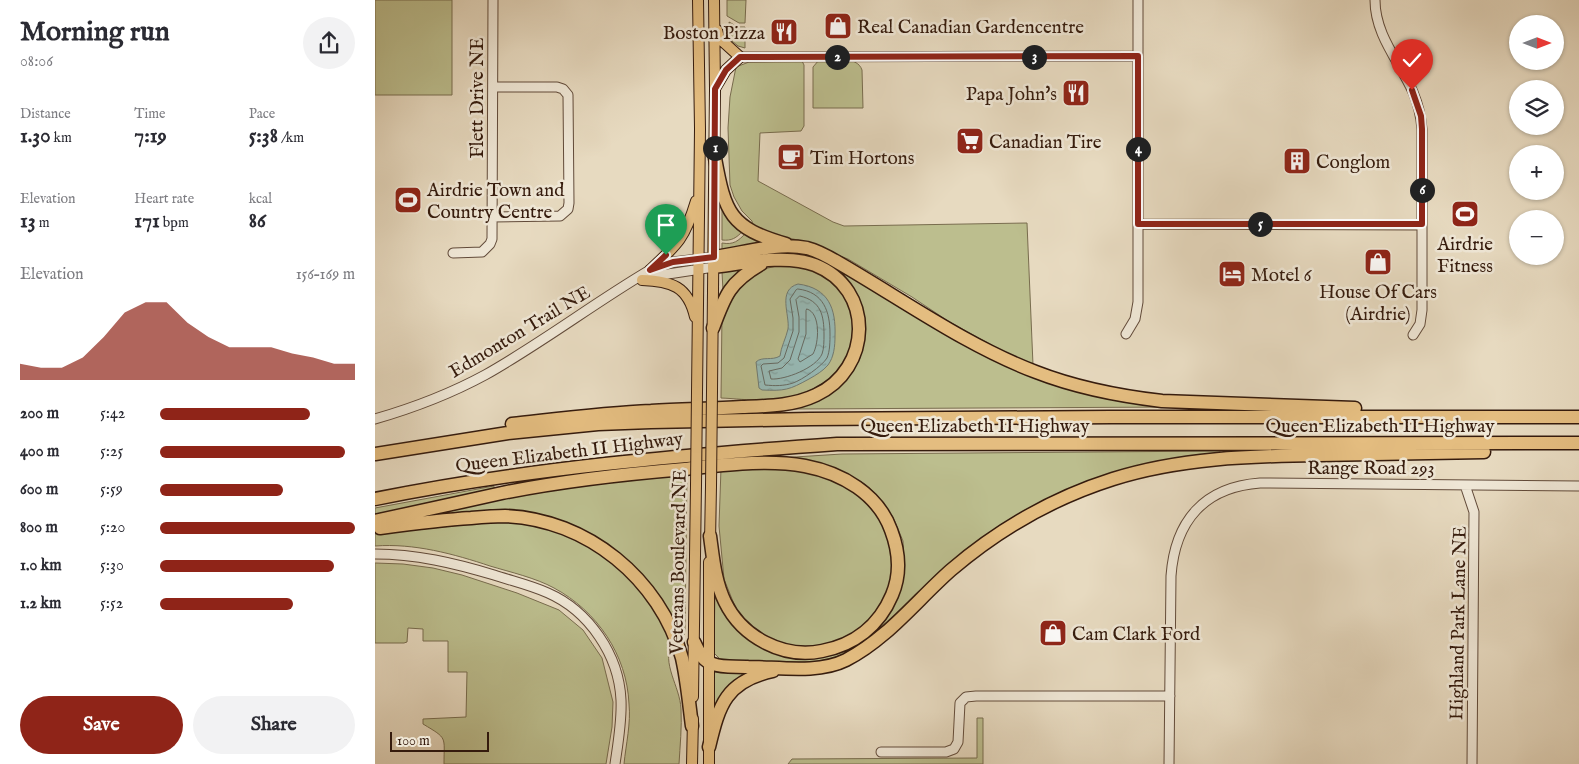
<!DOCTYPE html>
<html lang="en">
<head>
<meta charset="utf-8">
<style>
	body { margin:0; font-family:"IM FELL English",serif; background:#f2f2f3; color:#2b2b33; height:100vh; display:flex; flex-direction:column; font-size:19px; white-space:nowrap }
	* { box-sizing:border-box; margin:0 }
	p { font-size:16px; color:#7c7c81 }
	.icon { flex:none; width:28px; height:28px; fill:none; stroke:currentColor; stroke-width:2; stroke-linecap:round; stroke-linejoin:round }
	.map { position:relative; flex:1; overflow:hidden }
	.side { display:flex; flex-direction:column; background:#fff; width:375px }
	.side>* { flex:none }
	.needle { width:32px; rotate:90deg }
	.buttons { position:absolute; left:1134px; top:15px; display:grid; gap:10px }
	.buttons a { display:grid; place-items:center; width:55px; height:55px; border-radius:50%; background:#fff; box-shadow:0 1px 4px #0004; font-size:25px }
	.scale { position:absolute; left:15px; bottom:12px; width:99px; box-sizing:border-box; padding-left:5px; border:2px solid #351b0d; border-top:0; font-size:14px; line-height:18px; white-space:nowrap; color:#351b0d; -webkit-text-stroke:4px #efe7d6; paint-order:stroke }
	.pin { position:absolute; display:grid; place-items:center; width:42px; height:42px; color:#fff; margin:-51px -21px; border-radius:50% 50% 50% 0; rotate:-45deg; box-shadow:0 0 5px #0007 }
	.pin .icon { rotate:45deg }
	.km { position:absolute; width:25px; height:25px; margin:-12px; border-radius:50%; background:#222; color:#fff; font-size:14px; line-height:25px; text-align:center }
	.round { display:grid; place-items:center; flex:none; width:52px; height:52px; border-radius:26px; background:#f2f2f3 }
	.overview { display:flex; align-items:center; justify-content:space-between; height:85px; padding:0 20px }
	h1 { font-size:28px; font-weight:800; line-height:38px }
	.metrics { display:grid; grid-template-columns:repeat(3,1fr); gap:8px; height:85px; padding:5px 20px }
	.metrics div { display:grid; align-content:center }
	.metrics b { font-size:21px; font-weight:800 }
	.metrics small { font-size:14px; font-weight:400 }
	.metrics p { font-size:14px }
	.chart { height:140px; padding:10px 20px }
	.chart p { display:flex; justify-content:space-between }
	.chart svg { width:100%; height:90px; margin-top:5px; fill:#8f2418; opacity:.7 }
	.cta { display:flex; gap:10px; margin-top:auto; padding:10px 20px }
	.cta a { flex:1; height:58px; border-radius:30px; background:#8f2418; color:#fff; font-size:20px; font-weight:800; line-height:58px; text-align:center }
	.cta a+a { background:#f2f2f3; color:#2b2b33 }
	ul { padding:0 20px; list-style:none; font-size:16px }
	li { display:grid; grid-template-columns:80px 60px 1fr; align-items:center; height:38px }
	li i { height:12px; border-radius:6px; background:#8f2418 }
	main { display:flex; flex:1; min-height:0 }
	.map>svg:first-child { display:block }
	.green { fill:#bcbe8e; stroke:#786c4e }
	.water { fill:url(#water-ripples); stroke:#707a72 }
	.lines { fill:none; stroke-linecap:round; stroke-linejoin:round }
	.shore { stroke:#666a62; stroke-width:1 }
	.minor-casing { stroke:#624b3a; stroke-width:11 }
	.major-casing { stroke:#351b0d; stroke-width:12 }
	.highway-casing { stroke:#351b0d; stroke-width:15 }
	.minor { stroke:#efe7d6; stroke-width:9 }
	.major { stroke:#e4bd80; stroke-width:10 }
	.highway { stroke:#e4bd80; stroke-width:12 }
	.major-bridge-casing { stroke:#351b0d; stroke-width:12; stroke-linecap:butt }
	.major-bridge { stroke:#e4bd80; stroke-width:10 }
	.route-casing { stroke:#fff; stroke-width:10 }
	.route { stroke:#8f2418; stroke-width:6 }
	.labels { text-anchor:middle; stroke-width:5; stroke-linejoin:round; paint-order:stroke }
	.poi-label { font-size:19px; fill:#351b0d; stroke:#efe7d6; text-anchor:start }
	.street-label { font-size:19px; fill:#351b0d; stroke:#efe7d6 }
</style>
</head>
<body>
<main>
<section class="side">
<div class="overview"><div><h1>Morning run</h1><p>08:06</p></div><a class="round"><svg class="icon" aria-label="share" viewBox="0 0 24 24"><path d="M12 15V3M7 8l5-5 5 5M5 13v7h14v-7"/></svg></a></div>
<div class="metrics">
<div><p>Distance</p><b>1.30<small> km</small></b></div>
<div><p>Time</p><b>7:19</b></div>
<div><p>Pace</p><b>5:38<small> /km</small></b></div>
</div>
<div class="metrics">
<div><p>Elevation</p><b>13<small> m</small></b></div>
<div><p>Heart rate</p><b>171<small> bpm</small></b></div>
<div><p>kcal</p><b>86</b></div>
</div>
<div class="chart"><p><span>Elevation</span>156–169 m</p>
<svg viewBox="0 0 160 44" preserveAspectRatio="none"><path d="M0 44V36L10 38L20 38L30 33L40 23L50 11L60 6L70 6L80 16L90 23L100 28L110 28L120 28L130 31L140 33L150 36L160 36V44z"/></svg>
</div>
<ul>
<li><b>200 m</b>5:42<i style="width:77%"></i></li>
<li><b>400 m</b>5:25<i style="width:95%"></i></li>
<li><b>600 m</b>5:59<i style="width:63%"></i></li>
<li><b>800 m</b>5:20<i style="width:100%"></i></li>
<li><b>1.0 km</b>5:30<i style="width:89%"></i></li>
<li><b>1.2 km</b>5:52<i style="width:68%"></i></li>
</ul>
<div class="cta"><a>Save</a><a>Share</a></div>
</section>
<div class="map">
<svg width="1204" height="764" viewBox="0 0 1204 764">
	<defs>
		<pattern id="water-ripples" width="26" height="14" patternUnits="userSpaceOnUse" patternTransform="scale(1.25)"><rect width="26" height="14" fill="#97bab6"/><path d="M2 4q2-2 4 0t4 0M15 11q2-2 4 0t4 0" fill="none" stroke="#839f9b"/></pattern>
	</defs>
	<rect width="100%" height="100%" fill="#e7dac0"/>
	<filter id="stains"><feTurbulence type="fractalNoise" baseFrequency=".004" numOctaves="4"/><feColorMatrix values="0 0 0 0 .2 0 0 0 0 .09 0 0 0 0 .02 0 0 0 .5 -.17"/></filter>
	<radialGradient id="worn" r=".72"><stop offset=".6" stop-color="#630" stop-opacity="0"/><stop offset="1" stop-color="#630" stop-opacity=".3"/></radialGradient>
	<path class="green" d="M0,0H77V95H0Z
		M352,0H371L370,23H364L352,16Z
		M354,22L363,27H370V48L363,46L357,41Z
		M444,60C457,60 482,55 487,70L488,108H438V67Z
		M427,61L429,65V126L426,131L385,133L383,181L458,222L469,226L652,223L658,365L631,353L573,321L537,297L473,259L423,240L394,234L378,227L377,221L367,211L359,197L355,185L353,128L355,97L361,67L374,62Z
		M347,207L368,231C361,238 357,241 347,240Z
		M371,233L392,244L347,251V243C359,245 363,241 371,233Z
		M402,266C413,266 429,264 439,269C473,283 486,317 474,350C472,354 471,360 468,364C459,378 443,387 429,393C404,405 372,399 346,398L347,314L362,292L384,270Z
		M369,268L348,291L347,272Z
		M466,270L670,380L803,407L417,409L450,395L471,379L485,358L489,337L476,286Z
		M845,451V455L659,506L492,643L477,651L456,659L438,662L347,661L339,653L340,590L372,637L453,655L475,649L492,638L509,619L520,603L527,581L529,561L528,541L518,517L502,495L490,484L458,468L404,458L467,454Z
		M346,468H413L445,473L475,486L499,506L518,550V574L513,597L497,620L475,638L452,646L423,649L400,642L379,630L361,609L349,579L344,526Z
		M312,475L310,630L309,635L305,638L288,603L275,584L257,565L240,550L200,527L73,515L70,513L72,510C151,494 231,479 312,475Z
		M119,486V491L0,515V508Z
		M116,522C129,523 145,522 158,525C205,535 247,561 275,601C283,613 290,628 297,642C286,664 305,686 306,709C307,727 305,746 304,764H249C251,744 256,723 254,704C252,655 222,611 179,588C161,578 135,572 115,566C79,554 39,543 0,546V534Z
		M0,563L28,564L58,568L87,575L142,593L184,610L208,630L227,658L238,702L237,727L231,764H69C69,736 73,739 48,724V719L91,717L92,672H73V641H48V629L33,628L32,642L29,643H0Z
		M339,669L382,670L350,692L339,706Z
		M602,718H608V764H413L417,759L602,758Z"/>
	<path class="water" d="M423,284C454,288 461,309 460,336C460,346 459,357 453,365C448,371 441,375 434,379C414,390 410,391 387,390L384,388L381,362C387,356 397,361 405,356C406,347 411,338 413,329C415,315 402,290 423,284Z"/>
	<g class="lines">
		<path class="shore" d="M423,289C449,292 455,312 455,334C455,341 455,351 452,358C447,366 427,380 418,383C409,386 400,386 390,385L386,366L388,364L403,363L409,358L418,331V318L415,299L421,290Z
			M425,296C446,301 449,315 449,335C449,340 449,349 447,354C441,368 410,380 396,379L394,371L407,368L415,360L424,332V317L421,300Z
			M432,309C446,313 444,343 438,354L425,362L423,359L431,334V311Z"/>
		<defs>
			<path id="minor" d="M1000,0C1000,35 1024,61 1038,92C1043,104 1046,116 1047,129V310L1045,324L1038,335
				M365,57L763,56
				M117,217L185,216L193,209L194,203L193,95L188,89L182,87H118
				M763,224L1047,225
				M78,253L107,252L115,244L117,239L118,0
				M271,279L293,274L339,267
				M751,334L760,319L763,302V0
				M0,419C38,408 75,394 110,375C167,343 219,303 275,270L298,262L339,257
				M1090,485L1099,512L1097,764
				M0,554C41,554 79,563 119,575C137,581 155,585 173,593C214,611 244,655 246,700C247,721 243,743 240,764
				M506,752H571L579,749L583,742L585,703L591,697L601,696H795
				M794,764L796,576C800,521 829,487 885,483L1204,486"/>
			<path id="major" d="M341,87L351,70L365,57L344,38L342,30
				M275,270C303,244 310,238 321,201
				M267,280C296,281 313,286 320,317
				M337,391L340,89L339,0
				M322,392L325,129L323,0
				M335,542L336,486
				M318,697L321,485
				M317,764L318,719
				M334,764V562"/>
			<path id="highway" d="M340,158C350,213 355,228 411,244
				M339,257C369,253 402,242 432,248C444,251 454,257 464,263C528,300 592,346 661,372C702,388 744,396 787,401L980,408
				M338,328C350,295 355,282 386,264
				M137,424C183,419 229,413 276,411C306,409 337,409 367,407C392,406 418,406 441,395C497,369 500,289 440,265C411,254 370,263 339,267
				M0,454L133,433L223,424L276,422L435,419L736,417H1204
				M0,499C153,468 307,455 462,444L1204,443
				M0,521C42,512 85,502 127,493C187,481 249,474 310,469C349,465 391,459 430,466C467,473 503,494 516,530C524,551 526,574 517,595C504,626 479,645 447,651C408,659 367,637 350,602C340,582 338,558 335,536
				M5,528C35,524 65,520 96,518C107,517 118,516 130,516C212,519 285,579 307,658C312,680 314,703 317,726
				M319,642C324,651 327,661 338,664C348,668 362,666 373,667C403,667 443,674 471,660C512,639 542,600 576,570C624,529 678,498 738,479C805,458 874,456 944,455C999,454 1054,453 1109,452
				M334,747C344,705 351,681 398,671"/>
		</defs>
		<use href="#minor" class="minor-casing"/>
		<use href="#major" class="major-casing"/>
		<use href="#highway" class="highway-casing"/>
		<use href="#minor" class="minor"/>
		<use href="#major" class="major"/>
		<use href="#highway" class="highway"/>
		<defs>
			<path id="major-bridge" d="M321,485L322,392
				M336,486L337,391"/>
		</defs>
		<use href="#major-bridge" class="major-bridge-casing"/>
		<use href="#major-bridge" class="major-bridge"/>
	</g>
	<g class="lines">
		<defs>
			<path id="route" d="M291,255L275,270L298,262L339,257L340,89L351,70L365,57L763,56V224H1047V129L1046,116L1037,90"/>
		</defs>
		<use href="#route" class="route-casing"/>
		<use href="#route" class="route"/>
	</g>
	<defs>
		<symbol id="shop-square" viewBox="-11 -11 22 22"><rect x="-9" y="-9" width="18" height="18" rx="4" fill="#8f2418" stroke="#efe7d6"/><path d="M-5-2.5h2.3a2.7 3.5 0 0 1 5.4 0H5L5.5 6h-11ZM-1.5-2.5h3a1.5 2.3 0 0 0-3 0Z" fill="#fff"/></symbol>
		<symbol id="restaurant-square" viewBox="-11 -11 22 22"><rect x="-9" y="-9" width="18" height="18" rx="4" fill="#8f2418" stroke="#efe7d6"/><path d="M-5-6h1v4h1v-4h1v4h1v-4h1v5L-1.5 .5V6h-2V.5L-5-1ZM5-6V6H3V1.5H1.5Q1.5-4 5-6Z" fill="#fff"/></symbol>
		<symbol id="supermarket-square" viewBox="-11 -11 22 22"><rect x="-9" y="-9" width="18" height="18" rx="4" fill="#8f2418" stroke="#efe7d6"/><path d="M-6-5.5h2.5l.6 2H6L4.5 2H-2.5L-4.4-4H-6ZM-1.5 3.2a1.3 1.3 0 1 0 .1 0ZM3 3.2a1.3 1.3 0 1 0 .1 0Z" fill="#fff"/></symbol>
		<symbol id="cafe-square" viewBox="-11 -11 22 22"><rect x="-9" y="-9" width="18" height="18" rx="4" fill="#8f2418" stroke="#efe7d6"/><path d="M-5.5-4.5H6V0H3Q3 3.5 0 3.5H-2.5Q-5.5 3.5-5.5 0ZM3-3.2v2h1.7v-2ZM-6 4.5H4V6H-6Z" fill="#fff"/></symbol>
		<symbol id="building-square" viewBox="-11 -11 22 22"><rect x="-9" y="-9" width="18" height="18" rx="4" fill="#8f2418" stroke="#efe7d6"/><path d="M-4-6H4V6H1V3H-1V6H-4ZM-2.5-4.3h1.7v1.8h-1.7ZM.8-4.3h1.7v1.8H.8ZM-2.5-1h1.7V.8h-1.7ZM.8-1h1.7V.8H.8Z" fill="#fff"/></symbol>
		<symbol id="stadium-square" viewBox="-11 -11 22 22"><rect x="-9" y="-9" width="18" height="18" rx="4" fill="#8f2418" stroke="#efe7d6"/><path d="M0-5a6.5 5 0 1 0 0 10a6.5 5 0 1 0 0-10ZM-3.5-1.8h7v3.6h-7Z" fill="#fff"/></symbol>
		<symbol id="hotel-square" viewBox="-11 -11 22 22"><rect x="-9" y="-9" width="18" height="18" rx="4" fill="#8f2418" stroke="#efe7d6"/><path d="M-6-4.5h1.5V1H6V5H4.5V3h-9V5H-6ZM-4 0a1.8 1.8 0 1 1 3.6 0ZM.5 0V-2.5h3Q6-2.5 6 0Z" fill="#fff"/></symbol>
	</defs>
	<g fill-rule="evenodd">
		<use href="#shop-square" x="447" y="10" width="32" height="32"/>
		<use href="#restaurant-square" x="393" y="16" width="32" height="32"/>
		<use href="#restaurant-square" x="685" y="77" width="32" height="32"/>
		<use href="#supermarket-square" x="579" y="125" width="32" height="32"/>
		<use href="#cafe-square" x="400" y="141" width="32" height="32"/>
		<use href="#building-square" x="906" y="145" width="32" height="32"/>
		<use href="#stadium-square" x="17" y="184" width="32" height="32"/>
		<use href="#stadium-square" x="1074" y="198" width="32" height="32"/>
		<use href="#shop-square" x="987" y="246" width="32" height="32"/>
		<use href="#hotel-square" x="841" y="258" width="32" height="32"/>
		<use href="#shop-square" x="662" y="617" width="32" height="32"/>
	</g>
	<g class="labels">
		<g class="poi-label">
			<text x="482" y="33">Real Canadian Gardencentre</text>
			<text x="390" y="39" text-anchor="end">Boston Pizza</text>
			<text x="682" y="100" text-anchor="end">Papa John's</text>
			<text x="614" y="148">Canadian Tire</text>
			<text x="435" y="164">Tim Hortons</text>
			<text x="941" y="168">Conglom</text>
			<text x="52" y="196">Airdrie Town and<tspan x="52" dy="22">Country Centre</tspan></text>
			<text x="1090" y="250" text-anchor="middle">Airdrie<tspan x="1090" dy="22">Fitness</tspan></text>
			<text x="876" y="281">Motel 6</text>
			<text x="1003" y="298" text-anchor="middle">House Of Cars<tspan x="1003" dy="22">(Airdrie)</tspan></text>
			<text x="697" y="640">Cam Clark Ford</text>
		</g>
		<g class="street-label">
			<text transform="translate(101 98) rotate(-90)" y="7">Flett Drive NE</text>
			<text transform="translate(144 331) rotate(-31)" y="7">Edmonton Trail NE</text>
			<text x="600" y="432">Queen Elizabeth II Highway</text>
			<text x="1005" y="432">Queen Elizabeth II Highway</text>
			<text transform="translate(194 451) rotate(-7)" y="7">Queen Elizabeth II Highway</text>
			<text x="996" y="474">Range Road 293</text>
			<text transform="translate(302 562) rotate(-89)" y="7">Veterans Boulevard NE</text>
			<text transform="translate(1082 623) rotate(-89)" y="7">Highland Park Lane NE</text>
		</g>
	</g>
	<rect width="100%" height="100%" filter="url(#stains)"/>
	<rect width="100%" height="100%" fill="url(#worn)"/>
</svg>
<div class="buttons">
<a><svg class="needle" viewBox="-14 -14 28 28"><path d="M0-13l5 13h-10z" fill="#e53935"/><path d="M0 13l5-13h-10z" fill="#7c7c81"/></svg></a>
<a><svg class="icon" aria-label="layers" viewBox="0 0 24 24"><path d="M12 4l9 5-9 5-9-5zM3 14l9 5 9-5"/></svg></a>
<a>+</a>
<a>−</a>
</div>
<div class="scale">100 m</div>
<div class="pin" style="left:291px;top:255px;background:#1e9e55"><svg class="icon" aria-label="arrive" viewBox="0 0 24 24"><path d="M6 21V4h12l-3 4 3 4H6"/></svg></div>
<div class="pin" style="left:1037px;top:90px;background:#d93025"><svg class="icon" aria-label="check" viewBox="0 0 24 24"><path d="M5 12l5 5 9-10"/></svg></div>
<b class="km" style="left:340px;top:148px">1</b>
<b class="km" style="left:462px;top:57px">2</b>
<b class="km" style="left:659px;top:57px">3</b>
<b class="km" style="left:763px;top:149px">4</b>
<b class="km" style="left:885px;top:224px">5</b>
<b class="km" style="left:1047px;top:190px">6</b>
</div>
</main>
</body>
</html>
